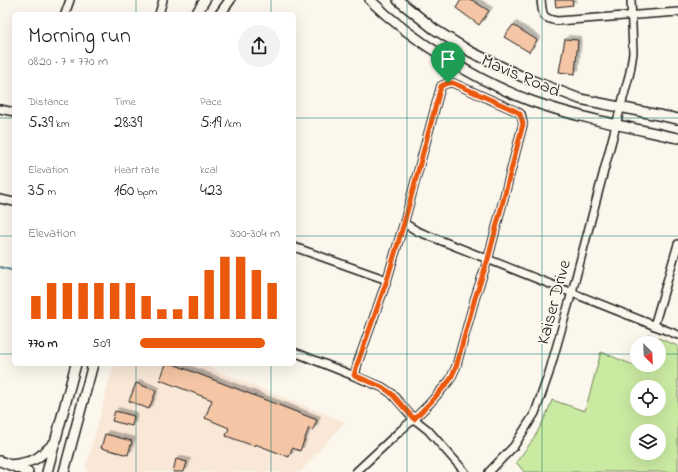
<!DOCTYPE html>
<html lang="en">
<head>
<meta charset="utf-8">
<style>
	body { margin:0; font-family:"Indie Flower",sans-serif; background:#f2f2f2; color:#222; height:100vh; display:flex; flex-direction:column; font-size:15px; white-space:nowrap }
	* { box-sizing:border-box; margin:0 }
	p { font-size:13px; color:#767676 }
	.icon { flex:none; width:22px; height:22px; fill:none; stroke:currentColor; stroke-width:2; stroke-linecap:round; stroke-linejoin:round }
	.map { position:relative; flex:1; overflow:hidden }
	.drawer { position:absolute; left:12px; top:12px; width:284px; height:354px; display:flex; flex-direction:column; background:#fff; border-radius:6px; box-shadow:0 4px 16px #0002 }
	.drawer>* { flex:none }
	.needle { width:26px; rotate:156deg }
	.tools { position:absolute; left:630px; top:336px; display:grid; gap:8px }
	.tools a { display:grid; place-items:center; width:36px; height:36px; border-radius:50%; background:#fff; box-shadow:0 4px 16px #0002; font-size:20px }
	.pin { position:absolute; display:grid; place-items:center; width:34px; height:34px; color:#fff; margin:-41px -17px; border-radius:50% 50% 50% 0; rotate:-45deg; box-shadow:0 0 4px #0007 }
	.pin .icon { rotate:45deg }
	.round { display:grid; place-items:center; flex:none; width:42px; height:42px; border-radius:21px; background:#f2f2f2 }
	.overview { display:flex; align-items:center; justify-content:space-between; height:68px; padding:0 16px }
	h1 { font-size:22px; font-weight:600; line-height:30px }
	.stats { display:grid; grid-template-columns:repeat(3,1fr); gap:6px; height:68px; padding:4px 16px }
	.stats div { display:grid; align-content:center }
	.stats b { font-size:17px; font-weight:600 }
	.stats small { font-size:11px; font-weight:400 }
	.stats p { font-size:11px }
	.chart { height:112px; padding:8px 16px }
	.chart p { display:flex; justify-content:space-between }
	.chart svg { width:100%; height:72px; margin-top:4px; stroke:#ea580c; stroke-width:6 }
	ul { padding:0 16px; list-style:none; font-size:13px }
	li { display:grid; grid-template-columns:64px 48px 1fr; align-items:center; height:30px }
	li i { height:10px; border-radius:5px; background:#ea580c }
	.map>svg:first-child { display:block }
	.built { fill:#f9e8d7 }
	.green { fill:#caeaa2; stroke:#73835f; fill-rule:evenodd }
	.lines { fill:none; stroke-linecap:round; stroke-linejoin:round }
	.stream { stroke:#578390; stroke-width:2 }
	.building { fill:#f5c6a5; stroke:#1c1c1c; filter:url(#shadow) }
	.street-casing { stroke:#1c1c1c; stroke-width:10 }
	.secondary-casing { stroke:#1c1c1c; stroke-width:12 }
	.street { stroke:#fbf7ec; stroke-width:7 }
	.secondary { stroke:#fbf7ec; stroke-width:9 }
	.route-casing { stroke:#fff; stroke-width:8 }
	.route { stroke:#ea580c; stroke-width:5 }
	.grid { fill:none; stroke:#0f766e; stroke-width:1; stroke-opacity:0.55 }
	.labels { text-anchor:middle; stroke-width:3.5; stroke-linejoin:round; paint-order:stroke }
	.street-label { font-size:18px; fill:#1c1c1c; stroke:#fbf7ec }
</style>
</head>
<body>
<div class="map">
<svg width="678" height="472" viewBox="0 0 678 472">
	<defs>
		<filter id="shadow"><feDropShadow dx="3.5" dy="-3.5" stdDeviation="0" flood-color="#0004"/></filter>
	</defs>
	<rect width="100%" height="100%" fill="#fbf7ec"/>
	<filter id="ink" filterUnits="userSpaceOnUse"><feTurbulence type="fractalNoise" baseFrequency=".025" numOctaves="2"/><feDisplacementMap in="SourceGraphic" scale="8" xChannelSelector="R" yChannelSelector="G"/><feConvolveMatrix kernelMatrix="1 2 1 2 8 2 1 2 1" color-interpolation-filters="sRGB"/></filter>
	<g filter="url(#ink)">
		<path class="built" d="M114,364H200L345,422L300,472H88L86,467Z"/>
		<path class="green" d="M648,334L678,346V472H524L516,462C532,443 544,423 552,400L585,411L601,352L638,367L639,365H659V343H645ZM637,387H659V409H637ZM637,431H659V453H637Z"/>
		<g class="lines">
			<path class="stream" d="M0,267L14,271"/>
		</g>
		<path class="building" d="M461,0H472L489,11L479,25L456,8Z
			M555,0H572L573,5L556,7Z
			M513,25L537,40L529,52L504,37Z
			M565,39L578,40L575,74L559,72Z
			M166,364H173L317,420L313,430L309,428L300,451L292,448L289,457L255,444L254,446L226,436L229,428L205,418L212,400L160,380Z
			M136,383L156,391L149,409L129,401Z
			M115,411L134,416L132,426L112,421Z
			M105,434L132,441L128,455L101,448Z
			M176,459L187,462L184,472H173Z"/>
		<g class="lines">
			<defs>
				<path id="street" d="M541,0C543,15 541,18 557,21L678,12
					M65,14L70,0
					M159,14L163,0
					M0,109L14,112
					M0,199L14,202
					M404,223L417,231L678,335
					M294,247L387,280
					M654,326L678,244
					M294,352L382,387L391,393L414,419L428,430L465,472
					M355,375L358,362L387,280L404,223L441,86L448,83H453L516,111L521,114L523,124L488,259L475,298L456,367L450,380L430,403L414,419L401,430L356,472
					M489,472L514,446L535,413L549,373L572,292L630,72L633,53L631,0"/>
				<path id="secondary" d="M370,0C411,40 477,81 531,101C579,118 629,127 678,138
					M398,0L434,29L471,52L523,77L580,99L678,119
					M196,14L205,0
					M220,14L230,0
					M0,461L28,472
					M10,465C36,462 38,459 56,441
					M47,472L76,364
					M64,472L93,364"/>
			</defs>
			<use href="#street" class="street-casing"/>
			<use href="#secondary" class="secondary-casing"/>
			<use href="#street" class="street"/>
			<use href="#secondary" class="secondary"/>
		</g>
	</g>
	<g class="lines" filter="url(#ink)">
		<defs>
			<path id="route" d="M448,83H453L516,111L520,114L523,124L488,259L475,298L456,367L450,380L430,403L414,419L391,393L382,387L354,375L358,362L387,280L404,223L441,86Z"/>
		</defs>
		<use href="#route" class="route-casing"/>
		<use href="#route" class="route"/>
	</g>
	<path class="grid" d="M136,0V14M271,0V14M407,0V472M542,0V472M0,118H14M294,118H678M0,236H14M294,236H678M0,354H14M294,354H637M659,354H678M136,364V472M271,364V472"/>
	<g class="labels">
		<g class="street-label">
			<text transform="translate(521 75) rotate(23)" y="6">Mavis Road</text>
			<text transform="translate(553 302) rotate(-75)" y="6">Kaiser Drive</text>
		</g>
	</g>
</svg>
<div class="tools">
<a><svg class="needle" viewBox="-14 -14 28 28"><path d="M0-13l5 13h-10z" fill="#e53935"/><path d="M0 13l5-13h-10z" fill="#767676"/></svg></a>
<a><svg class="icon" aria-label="locate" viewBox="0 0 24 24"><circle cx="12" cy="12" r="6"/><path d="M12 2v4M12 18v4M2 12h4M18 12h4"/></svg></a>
<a><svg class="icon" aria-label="layers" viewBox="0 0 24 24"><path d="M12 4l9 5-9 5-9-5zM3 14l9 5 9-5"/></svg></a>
</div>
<div class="pin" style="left:448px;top:83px;background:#1e9e55"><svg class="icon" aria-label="arrive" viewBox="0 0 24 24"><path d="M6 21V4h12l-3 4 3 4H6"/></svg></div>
<section class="drawer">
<div class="overview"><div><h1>Morning run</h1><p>08:20 · 7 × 770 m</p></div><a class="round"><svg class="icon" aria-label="share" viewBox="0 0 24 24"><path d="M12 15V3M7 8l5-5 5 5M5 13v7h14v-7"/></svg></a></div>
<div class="stats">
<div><p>Distance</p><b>5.39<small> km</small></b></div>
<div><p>Time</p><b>28:39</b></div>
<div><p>Pace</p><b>5:19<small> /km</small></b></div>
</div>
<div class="stats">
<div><p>Elevation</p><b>35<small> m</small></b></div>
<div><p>Heart rate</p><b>160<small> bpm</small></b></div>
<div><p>kcal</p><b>423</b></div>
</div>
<div class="chart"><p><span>Elevation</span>300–304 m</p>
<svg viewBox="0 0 160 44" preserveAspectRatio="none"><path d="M5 44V30M15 44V22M25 44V22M35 44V22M45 44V22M55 44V22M65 44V22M75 44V30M85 44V38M95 44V38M105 44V30M115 44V14M125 44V6M135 44V6M145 44V14M155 44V22"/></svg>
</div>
<ul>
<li><b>770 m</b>5:09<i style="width:89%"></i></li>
</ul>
</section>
</div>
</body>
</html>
